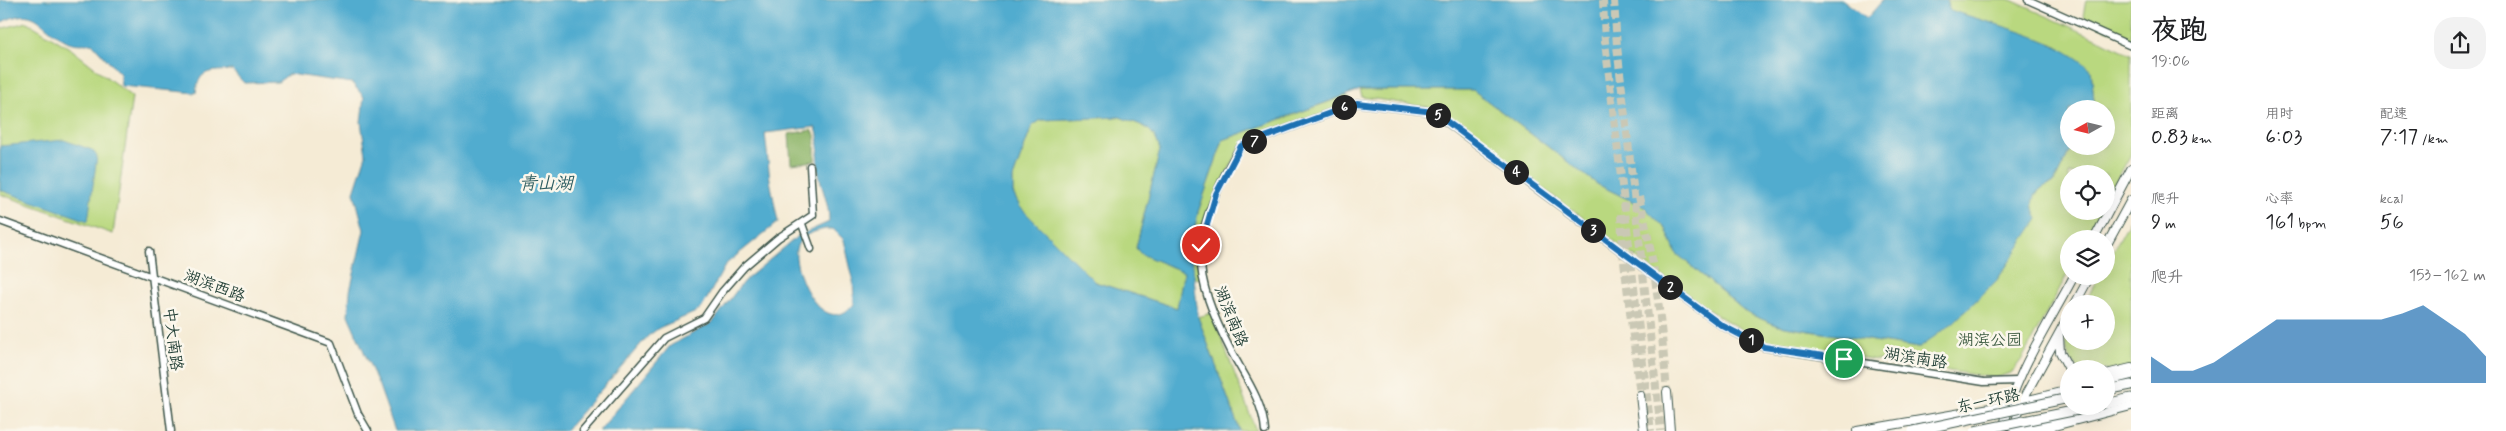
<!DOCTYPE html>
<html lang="zh">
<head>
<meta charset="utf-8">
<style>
	body { margin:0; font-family:Mynerve,"LXGW WenKai TC",sans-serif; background:#f2f2f2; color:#202124; height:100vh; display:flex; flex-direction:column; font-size:19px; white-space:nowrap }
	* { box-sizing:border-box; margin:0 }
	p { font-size:16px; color:#757577 }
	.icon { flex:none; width:28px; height:28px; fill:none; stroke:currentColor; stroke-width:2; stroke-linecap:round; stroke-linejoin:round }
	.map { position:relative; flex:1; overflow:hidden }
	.details { display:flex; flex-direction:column; background:#fff; width:375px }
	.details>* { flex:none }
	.needle { width:32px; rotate:262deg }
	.tools { position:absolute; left:2060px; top:100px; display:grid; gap:10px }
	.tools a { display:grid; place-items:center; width:55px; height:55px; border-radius:50%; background:#fff; box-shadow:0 5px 20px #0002; font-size:25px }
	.pin { position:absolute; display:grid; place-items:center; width:42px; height:42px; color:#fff; margin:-21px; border:2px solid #fff; border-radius:50%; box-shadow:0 1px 5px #0007 }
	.km { position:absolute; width:25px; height:25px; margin:-12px; border-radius:50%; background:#222; color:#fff; font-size:14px; line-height:25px; text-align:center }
	.round { display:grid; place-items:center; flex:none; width:52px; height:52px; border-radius:20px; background:#f2f2f2 }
	.summary { display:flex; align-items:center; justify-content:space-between; height:85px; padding:0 20px }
	h1 { font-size:28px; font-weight:600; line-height:38px }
	.figures { display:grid; grid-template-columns:repeat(3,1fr); gap:8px; height:85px; padding:5px 20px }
	.figures div { display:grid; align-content:center }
	.figures b { font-size:21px; font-weight:600 }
	.figures small { font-size:14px; font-weight:400 }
	.figures p { font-size:14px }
	.chart { height:140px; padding:10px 20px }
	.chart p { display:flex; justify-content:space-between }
	.chart svg { width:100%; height:90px; margin-top:5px; fill:#1f6fb2; opacity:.7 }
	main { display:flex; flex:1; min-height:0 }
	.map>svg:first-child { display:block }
	.green { fill:#b9d87f; stroke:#6c8a5a }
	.forest { fill:#92b86e; stroke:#587a51 }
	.water { fill:#51accf; stroke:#387482; fill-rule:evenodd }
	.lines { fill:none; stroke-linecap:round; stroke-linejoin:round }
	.major-tunnel { stroke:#cac8b5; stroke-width:8; stroke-dasharray:8 4; stroke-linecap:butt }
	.minor-casing { stroke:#3f574c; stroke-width:9 }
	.major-casing { stroke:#3f574c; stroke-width:10 }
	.highway-casing { stroke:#3f574c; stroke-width:11 }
	.minor { stroke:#fff; stroke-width:6 }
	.major { stroke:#fff; stroke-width:8 }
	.highway { stroke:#fff; stroke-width:9 }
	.highway-bridge-casing { stroke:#3f574c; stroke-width:11; stroke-linecap:butt }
	.highway-bridge { stroke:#fff; stroke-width:9 }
	.route-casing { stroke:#fff; stroke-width:10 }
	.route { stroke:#1f6fb2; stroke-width:6 }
	.labels { text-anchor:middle; stroke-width:5; stroke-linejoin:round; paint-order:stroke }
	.street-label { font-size:16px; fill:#1f3d34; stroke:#fbf7ec }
	.park-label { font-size:16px; fill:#3e5c43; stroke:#fbf7ec }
	.water-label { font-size:18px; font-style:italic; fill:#2e5e62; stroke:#fbf7ec }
</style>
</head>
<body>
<main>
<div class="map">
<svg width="2131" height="431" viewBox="0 0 2131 431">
	<rect width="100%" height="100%" fill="#fbf7ec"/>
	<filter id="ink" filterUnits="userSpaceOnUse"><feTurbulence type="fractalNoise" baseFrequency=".02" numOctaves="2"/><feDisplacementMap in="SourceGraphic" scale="10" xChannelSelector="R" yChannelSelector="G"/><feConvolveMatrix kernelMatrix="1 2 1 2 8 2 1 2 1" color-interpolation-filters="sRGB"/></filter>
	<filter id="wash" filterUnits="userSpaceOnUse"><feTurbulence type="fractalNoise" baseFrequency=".0096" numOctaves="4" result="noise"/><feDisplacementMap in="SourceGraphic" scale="20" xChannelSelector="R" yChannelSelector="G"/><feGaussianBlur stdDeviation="1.12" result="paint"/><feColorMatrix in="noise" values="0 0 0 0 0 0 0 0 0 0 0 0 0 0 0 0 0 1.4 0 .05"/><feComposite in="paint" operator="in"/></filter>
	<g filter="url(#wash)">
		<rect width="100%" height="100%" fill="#f5ebd5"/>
		<path class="green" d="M1946,0H2011L2131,54V154L2106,200V174H2069V211H2100L2086,239H2069V271L2022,359L2012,372L1996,378L1764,343L1705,308L1434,108L1362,97L1360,90H1473L1597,184L1644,207L1666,229L1676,253L1747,313L1779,326L1918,348L2034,213L2033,196L2045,185L2054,183L2072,146H2106V109H2090L2094,101L2091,69L2053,44L1950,10Z
			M2086,0H2131V40L2088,21L2083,16Z
			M27,22L71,49L132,97L113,234L0,194V29Z
			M1345,96L1357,103L1241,146L1216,194L1201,245L1203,277L1194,279L1191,247L1198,212L1223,140Z
			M1120,117C1142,126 1153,125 1160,150L1136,248L1141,254L1184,272L1177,308L1095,282L1020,207L1013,193V178L1032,126L1041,120Z
			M2131,218V369L2106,376V369H2078C2068,360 2062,344 2069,332V341H2106V304H2084L2099,276H2106V264Z
			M1212,313L1256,431H1240L1198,317Z"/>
		<path class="forest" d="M812,130L815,135V161L791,164L789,134Z"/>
		<path class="water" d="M0,0H1843L1867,18L1883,0H1946L1950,10C1997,26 2054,36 2091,69L2094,101L2090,109H2069V146H2072L2054,183C2035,187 2028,201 2038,219L1997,280L1954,322L1919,348L1779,326L1747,313L1676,253L1666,229L1644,207L1597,184L1473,90H1360L1223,140L1198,212L1191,247L1198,317L1240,431H599L670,346L713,322L743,282L798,236L829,222C830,203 819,185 818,165C817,152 822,139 815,127L765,133L770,180L778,222L726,264L703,306L696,312L659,328L648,336L565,431H395L379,386L348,315L350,291L364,230L354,192L366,155L361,122L364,97L352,83L289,74L278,82L244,83L232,70C210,72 199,68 196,93L121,86L120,74L92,43C84,44 73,45 65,40C37,25 37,4 0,23ZM1120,117C1142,126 1153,125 1160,150L1136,248L1141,254L1184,272L1177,308L1095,282L1020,207L1013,193V178L1032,126L1041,120ZM825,229H833L844,240L853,279L854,304C821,343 789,263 797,246C802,234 813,232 825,229Z
			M64,140L92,150L97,156L88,221L0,190V146Z"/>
	</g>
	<g filter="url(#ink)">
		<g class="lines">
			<path class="major-tunnel" d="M1603,0L1605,42L1651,431
				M1614,0L1617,46L1661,431
				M1639,197C1656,264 1661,323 1667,392
				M1621,214L1623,253L1640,395"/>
			<defs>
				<path id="minor" d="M2028,0L2131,46
					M0,221L331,343L358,414L368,431
					M802,224L811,249
					M149,251L171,431
					M583,431L664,338L704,318L722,292L744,267L778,238L813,215L810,166
					M1265,431C1263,401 1245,377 1231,351C1215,320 1197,281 1201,245C1204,217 1225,170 1241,146L1357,103L1433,112L1721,325L1763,347L1984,382L2018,381"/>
				<path id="major" d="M2094,239L2131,169
					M2106,246L2131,200
					M2075,304L2090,276
					M2059,336L2060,352L2069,369
					M2106,374L2131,368
					M2106,381L2131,375
					M1667,392L1670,431
					M1640,395L1644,431
					M1857,431L2008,405L2069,390
					M2003,431C2013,375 2048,326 2074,276
					M2013,431L2022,401L2069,315
					M2019,431L2072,415
					M2035,431L2131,406"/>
				<path id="highway" d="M2106,390L2131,385
					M2106,404L2131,398"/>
			</defs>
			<use href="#minor" class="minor-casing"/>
			<use href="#major" class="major-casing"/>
			<use href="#highway" class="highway-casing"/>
			<use href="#minor" class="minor"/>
			<use href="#major" class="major"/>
			<use href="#highway" class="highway"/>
			<defs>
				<path id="highway-bridge" d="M1913,431L2069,398
					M1975,431L2097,406"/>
			</defs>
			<use href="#highway-bridge" class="highway-bridge-casing"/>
			<use href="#highway-bridge" class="highway-bridge"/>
		</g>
	</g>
	<g class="lines" filter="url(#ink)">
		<defs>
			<path id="route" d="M1201,245L1216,194L1241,146L1357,103L1434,112L1721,325L1764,347L1844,359"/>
		</defs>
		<use href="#route" class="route-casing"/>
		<use href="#route" class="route"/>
	</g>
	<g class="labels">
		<g class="street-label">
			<text transform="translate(215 285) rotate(21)" y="6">湖滨西路</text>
			<text transform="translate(1232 316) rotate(68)" y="6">湖滨南路</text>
			<text transform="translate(174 339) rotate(83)" y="6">中大南路</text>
			<text transform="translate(1916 357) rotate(9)" y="6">湖滨南路</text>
			<text transform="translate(1988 400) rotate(-12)" y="6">东一环路</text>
		</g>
		<g class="park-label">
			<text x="1990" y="345">湖滨公园</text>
		</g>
		<g class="water-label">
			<text x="546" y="189">青山湖</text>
		</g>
	</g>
</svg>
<div class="tools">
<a><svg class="needle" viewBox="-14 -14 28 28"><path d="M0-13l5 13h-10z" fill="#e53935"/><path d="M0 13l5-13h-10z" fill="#757577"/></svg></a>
<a><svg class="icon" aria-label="locate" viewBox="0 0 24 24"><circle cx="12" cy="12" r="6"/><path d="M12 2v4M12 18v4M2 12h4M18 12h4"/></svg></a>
<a><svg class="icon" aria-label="layers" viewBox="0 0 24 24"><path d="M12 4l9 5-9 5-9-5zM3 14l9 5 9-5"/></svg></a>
<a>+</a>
<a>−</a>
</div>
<div class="pin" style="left:1844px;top:359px;background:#1e9e55"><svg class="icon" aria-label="arrive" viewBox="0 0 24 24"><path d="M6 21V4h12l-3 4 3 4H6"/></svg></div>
<div class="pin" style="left:1201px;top:245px;background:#d93025"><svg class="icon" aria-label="check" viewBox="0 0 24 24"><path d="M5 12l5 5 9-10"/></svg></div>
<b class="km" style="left:1751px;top:340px">1</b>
<b class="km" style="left:1670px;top:287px">2</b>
<b class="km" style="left:1593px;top:230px">3</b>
<b class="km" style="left:1516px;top:172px">4</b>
<b class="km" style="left:1438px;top:115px">5</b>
<b class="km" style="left:1344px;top:107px">6</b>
<b class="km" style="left:1254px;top:141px">7</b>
</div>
<section class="details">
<div class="summary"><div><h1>夜跑</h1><p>19:06</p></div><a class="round"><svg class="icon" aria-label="share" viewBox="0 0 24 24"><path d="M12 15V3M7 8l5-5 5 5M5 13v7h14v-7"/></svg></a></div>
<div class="figures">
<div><p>距离</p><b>0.83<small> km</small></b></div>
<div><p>用时</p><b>6:03</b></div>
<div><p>配速</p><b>7:17<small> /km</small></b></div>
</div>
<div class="figures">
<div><p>爬升</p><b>9<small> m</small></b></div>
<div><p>心率</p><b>161<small> bpm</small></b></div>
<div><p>kcal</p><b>56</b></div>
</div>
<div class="chart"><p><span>爬升</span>153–162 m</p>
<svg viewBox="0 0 160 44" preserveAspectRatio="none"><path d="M0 44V31L10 38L20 38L30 34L40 27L50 20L60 13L70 13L80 13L90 13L100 13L110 13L120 10L130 6L140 13L150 20L160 31V44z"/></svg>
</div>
</section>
</main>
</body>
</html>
